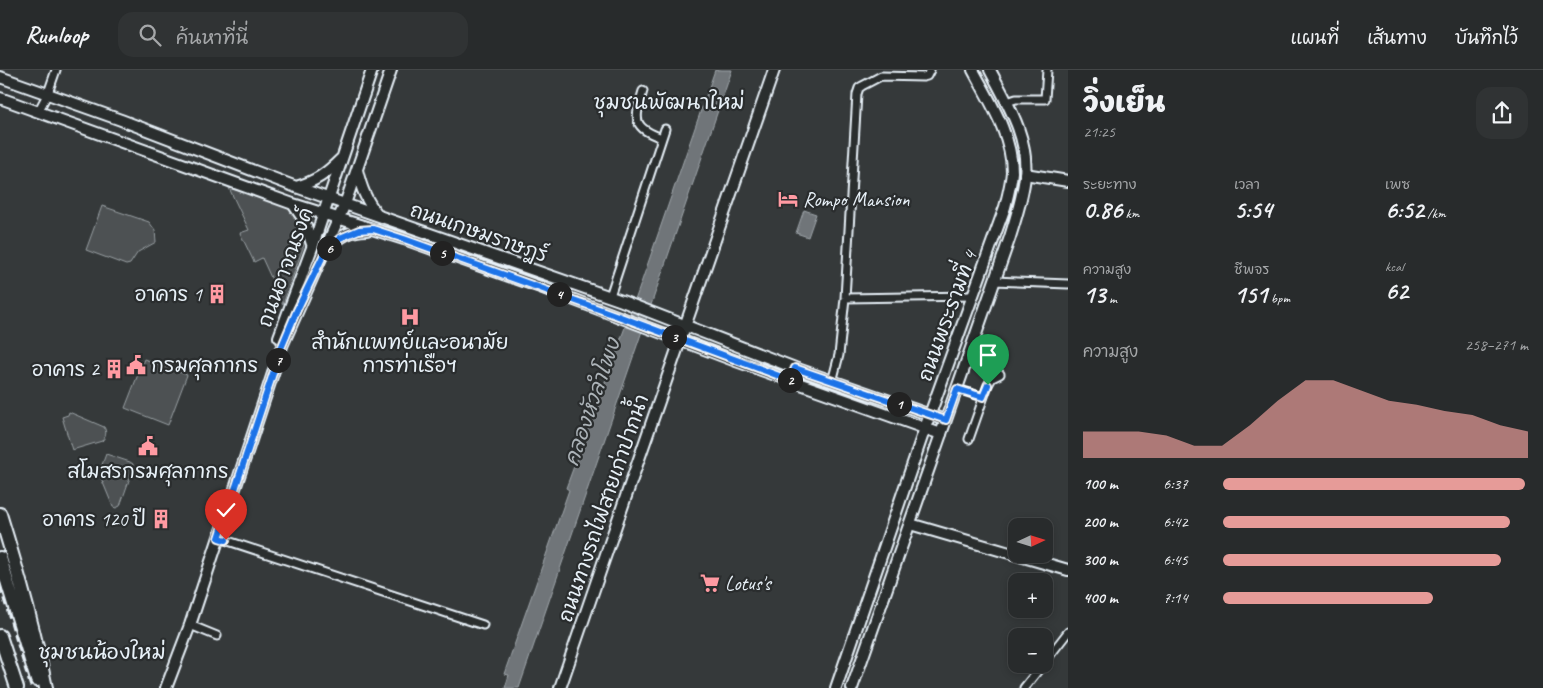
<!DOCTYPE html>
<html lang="th">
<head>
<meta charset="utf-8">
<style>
	body { margin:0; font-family:Caveat,"Playpen Sans Thai",sans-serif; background:#303334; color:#f1f3f6; height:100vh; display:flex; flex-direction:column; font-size:19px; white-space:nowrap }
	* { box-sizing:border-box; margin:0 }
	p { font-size:16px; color:#a5a7a9 }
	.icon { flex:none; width:28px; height:28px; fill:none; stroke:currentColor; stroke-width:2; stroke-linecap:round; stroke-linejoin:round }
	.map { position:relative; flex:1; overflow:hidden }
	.sheet { display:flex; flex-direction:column; background:#282b2c; width:475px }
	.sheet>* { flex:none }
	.needle { width:32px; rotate:86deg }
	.controls { position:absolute; left:1008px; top:448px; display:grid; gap:10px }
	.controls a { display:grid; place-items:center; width:45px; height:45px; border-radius:10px; background:#282b2c; box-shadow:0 2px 8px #0003,0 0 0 1px #444748; font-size:25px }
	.pin { position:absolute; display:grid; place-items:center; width:42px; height:42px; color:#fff; margin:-51px -21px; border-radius:50% 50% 50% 0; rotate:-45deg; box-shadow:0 0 5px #0007 }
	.pin .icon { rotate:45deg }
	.km { position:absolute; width:25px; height:25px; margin:-12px; border-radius:50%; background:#222; color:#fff; font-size:14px; line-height:25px; text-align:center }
	.round { display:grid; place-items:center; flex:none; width:52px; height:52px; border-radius:15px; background:#303334 }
	.headline { display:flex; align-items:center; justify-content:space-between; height:85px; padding:0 15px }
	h1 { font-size:28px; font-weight:800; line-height:38px }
	.metrics { display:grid; grid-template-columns:repeat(3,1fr); gap:8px; height:85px; padding:5px 15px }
	.metrics div { display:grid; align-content:center }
	.metrics b { font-size:25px; font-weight:800 }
	.metrics small { font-size:14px; font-weight:400 }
	.metrics p { font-size:14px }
	.chart { height:140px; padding:10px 15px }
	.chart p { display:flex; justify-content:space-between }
	.chart svg { width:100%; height:90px; margin-top:5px; fill:#e69b98; opacity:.7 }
	ul { padding:0 15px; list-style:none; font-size:16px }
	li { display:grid; grid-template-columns:80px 60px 1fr; align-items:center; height:38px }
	li i { height:12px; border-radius:6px; background:#e69b98 }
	header { display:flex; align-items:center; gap:30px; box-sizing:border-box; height:70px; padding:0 25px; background:#282b2c; border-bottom:1px solid #444748 }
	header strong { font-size:24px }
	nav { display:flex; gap:28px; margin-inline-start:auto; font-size:18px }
	.search { width:350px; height:45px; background:#303334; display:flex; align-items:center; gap:12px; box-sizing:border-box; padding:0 18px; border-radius:15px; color:#a5a7a9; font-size:19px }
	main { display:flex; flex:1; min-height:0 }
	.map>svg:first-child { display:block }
	.green { fill:#4d5152; stroke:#9aa1a5 }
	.water { fill:#707579; stroke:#a0a7ac }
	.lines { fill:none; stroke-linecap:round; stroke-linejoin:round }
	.street-casing { stroke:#e8f1f8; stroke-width:11 }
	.secondary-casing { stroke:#e8f1f8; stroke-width:14 }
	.primary-casing { stroke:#e8f1f8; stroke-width:14 }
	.highway-casing { stroke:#e8f1f8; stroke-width:16 }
	.street { stroke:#2a2d2e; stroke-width:7 }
	.secondary { stroke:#2a2d2e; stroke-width:10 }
	.primary { stroke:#2a2d2e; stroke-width:10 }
	.highway { stroke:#2a2d2e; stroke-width:12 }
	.rail { stroke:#e8f1f8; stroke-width:2.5; stroke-dasharray:8 4; stroke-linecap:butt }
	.route-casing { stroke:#fff; stroke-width:10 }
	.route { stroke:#1a73e8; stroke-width:6 }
	.labels { text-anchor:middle; stroke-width:4.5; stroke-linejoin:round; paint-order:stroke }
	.poi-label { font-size:20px; fill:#e8f1f8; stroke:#2a2d2e; text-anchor:start }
	.street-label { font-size:20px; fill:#e8f1f8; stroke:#2a2d2e }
	.neighbourhood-label { font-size:21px; fill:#e8f1f8; stroke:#2a2d2e }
	.water-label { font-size:21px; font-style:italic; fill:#acb3b8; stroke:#2a2d2e }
</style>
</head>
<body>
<header>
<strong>Runloop</strong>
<div class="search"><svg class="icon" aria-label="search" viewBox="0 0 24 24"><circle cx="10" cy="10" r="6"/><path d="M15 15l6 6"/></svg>ค้นหาที่นี่</div>
<nav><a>แผนที่</a><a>เส้นทาง</a><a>บันทึกไว้</a></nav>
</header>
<main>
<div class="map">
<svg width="1068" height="618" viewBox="0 0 1068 618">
	<rect width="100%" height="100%" fill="#35393a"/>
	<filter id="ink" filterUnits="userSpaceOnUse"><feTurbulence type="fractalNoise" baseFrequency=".02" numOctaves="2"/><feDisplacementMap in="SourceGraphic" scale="10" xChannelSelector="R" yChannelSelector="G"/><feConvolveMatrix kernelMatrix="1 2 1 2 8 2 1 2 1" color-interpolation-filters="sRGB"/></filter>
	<g filter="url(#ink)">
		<path class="green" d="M229,118C242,122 281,133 290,140C299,147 304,161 305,172L283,234L262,188L254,192L240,163L249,160Z
			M102,136L149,152L155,160L156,172L138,182L130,194L126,195L86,180Z
			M144,289L187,305L168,355L125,338Z
			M69,342L104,357C107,362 106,367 102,371L72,380L62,347L68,345Z
			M106,384L130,392L133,394V399L120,436L116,438L113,437L99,403Z"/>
		<path class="water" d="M715,0H732L519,618H505L509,605L504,604L569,420L566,418L638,222Z
			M804,140L816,144L808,167L796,163Z"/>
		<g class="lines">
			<defs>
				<path id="street" d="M643,21C635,49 631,57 662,68
					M1007,32L1016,29H1045L1047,0
					M38,42L48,23L56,0
					M994,211L1068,214
					M610,226L665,59
					M845,228L973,226
					M832,312L839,285L845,228L857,24L859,18L862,16L881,6L923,7L927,6L930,0
					M957,319L983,327
					M969,369L988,315L992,308L1000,304
					M219,468L483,555
					M190,555L217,566
					M1044,593L1068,562
					M1024,618L1043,594"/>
				<path id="secondary" d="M0,7L121,50L296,117L622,231L795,298L945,350
					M0,28L293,134L404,169L540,217L736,291L941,364
					M357,100C361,117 366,131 378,145
					M1025,104L1068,111
					M296,117C316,111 326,104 341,89
					M293,134L304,150L312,174
					M328,179C338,167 351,160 367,160
					M279,267L313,175L372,0
					M910,454L1068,500
					M166,618L190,555L282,276L345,134L391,0
					M560,618C631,412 701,206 774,0"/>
				<path id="primary" d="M836,618L925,358L1005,137C1008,125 1011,114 1012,102C1012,65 990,32 973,0
					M852,618L1010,167C1016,147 1023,127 1025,106C1029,67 1007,33 990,0"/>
				<path id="highway" d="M0,444C18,502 34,558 46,618
					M0,488L37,610
					M0,566L17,618"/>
			</defs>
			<use href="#street" class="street-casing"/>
			<use href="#secondary" class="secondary-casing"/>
			<use href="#primary" class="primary-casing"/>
			<use href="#highway" class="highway-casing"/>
			<use href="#street" class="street"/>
			<use href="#secondary" class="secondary"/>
			<use href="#primary" class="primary"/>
			<use href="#highway" class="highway"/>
			<path class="rail" d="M0,517L31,618"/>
		</g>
	</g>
	<g class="lines" filter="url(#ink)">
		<defs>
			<path id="route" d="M226,470L219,468L282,276L297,240L324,184L340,168L359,160L373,159L404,169L618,246L790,310L795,298L946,350L957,319L983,327L988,315"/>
		</defs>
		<use href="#route" class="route-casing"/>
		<use href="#route" class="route"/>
	</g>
	<defs>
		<symbol id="hotel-bare" viewBox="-9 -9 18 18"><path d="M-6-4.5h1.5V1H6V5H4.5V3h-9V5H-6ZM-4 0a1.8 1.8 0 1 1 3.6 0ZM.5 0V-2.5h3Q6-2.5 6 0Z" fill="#ff9aa2" stroke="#2a2d2e" stroke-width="2.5" paint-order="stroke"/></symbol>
		<symbol id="building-bare" viewBox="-9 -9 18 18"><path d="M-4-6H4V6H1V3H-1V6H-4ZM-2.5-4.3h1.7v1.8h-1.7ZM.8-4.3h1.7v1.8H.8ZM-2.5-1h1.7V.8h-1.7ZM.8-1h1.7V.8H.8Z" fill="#ff9aa2" stroke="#2a2d2e" stroke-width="2.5" paint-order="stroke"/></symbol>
		<symbol id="hospital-bare" viewBox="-9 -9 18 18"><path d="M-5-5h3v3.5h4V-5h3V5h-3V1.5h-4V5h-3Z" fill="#ff9aa2" stroke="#2a2d2e" stroke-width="2.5" paint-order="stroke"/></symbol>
		<symbol id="civic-bare" viewBox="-9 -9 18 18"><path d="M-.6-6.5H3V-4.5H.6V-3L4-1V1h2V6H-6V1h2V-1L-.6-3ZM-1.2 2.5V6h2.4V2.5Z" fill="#ff9aa2" stroke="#2a2d2e" stroke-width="2.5" paint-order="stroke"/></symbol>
		<symbol id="supermarket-bare" viewBox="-9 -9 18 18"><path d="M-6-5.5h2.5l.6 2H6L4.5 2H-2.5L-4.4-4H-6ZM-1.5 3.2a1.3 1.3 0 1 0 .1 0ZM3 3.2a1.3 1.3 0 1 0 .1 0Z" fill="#ff9aa2" stroke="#2a2d2e" stroke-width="2.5" paint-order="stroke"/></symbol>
	</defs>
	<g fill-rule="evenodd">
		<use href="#hotel-bare" x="774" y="115" width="28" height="28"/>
		<use href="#building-bare" x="203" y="210" width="28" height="28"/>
		<use href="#hospital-bare" x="396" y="233" width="28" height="28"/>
		<use href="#civic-bare" x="122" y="281" width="28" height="28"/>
		<use href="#building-bare" x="100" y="285" width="28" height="28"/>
		<use href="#civic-bare" x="134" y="362" width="28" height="28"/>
		<use href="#building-bare" x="147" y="435" width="28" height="28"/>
		<use href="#supermarket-bare" x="696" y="499" width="28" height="28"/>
	</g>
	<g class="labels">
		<g class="poi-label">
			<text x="803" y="136">Rompo Mansion</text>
			<text x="202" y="231" text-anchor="end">อาคาร 1</text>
			<text x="410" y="279" text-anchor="middle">สำนักแพทย์และอนามัย<tspan x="410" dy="23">การท่าเรือฯ</tspan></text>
			<text x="151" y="302">กรมศุลกากร</text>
			<text x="99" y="306" text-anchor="end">อาคาร 2</text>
			<text x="148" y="408" text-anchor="middle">สโมสรกรมศุลกากร</text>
			<text x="146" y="456" text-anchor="end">อาคาร 120 ปี</text>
			<text x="725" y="520">Lotus's</text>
		</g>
		<g class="street-label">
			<text transform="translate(479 162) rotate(19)" y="7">ถนนเกษมราษฎร์</text>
			<text transform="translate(285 197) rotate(-70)" y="7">ถนนอาจณรงค์</text>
			<text transform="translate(947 246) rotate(-70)" y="7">ถนนพระรามที่ 4</text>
			<text transform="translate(603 438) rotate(-71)" y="7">ถนนทางรถไฟสายเก่าปากน้ำ</text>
		</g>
		<g class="neighbourhood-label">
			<text x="669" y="39">ชุมชนพัฒนาใหม่</text>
			<text x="102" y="589">ชุมชนน้องใหม่</text>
		</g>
		<g class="water-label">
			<text transform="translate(592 332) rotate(-71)" y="7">คลองหัวลำโพง</text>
		</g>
	</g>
</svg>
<div class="controls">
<a><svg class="needle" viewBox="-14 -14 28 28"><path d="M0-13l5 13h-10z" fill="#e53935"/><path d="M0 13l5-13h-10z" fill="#a5a7a9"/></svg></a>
<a>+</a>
<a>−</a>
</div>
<div class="pin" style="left:988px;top:315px;background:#1e9e55"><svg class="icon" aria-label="arrive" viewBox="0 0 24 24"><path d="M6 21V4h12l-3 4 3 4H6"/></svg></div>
<div class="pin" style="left:226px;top:470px;background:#d93025"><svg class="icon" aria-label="check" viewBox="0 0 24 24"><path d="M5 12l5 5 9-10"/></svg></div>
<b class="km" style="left:899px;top:334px">1</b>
<b class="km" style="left:790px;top:310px">2</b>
<b class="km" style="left:674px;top:267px">3</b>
<b class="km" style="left:559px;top:224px">4</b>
<b class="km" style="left:442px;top:183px">5</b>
<b class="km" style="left:329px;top:178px">6</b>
<b class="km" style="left:278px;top:290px">7</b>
</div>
<section class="sheet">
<div class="headline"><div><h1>วิ่งเย็น</h1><p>21:25</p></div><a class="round"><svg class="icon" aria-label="share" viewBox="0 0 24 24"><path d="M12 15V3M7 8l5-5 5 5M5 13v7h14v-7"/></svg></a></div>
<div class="metrics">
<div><p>ระยะทาง</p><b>0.86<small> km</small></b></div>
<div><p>เวลา</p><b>5:54</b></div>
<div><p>เพซ</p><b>6:52<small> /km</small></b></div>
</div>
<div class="metrics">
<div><p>ความสูง</p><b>13<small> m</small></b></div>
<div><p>ชีพจร</p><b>151<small> bpm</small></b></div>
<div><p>kcal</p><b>62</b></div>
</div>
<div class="chart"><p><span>ความสูง</span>258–271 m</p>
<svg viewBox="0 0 160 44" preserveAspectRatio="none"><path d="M0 44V31L10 31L20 31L30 33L40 38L50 38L60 28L70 16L80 6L90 6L100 11L110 16L120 18L130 21L140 23L150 28L160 31V44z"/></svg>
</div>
<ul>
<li><b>100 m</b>6:37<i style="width:99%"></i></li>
<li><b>200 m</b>6:42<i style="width:94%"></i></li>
<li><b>300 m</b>6:45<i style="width:91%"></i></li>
<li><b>400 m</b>7:14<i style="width:69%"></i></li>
</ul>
</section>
</main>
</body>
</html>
